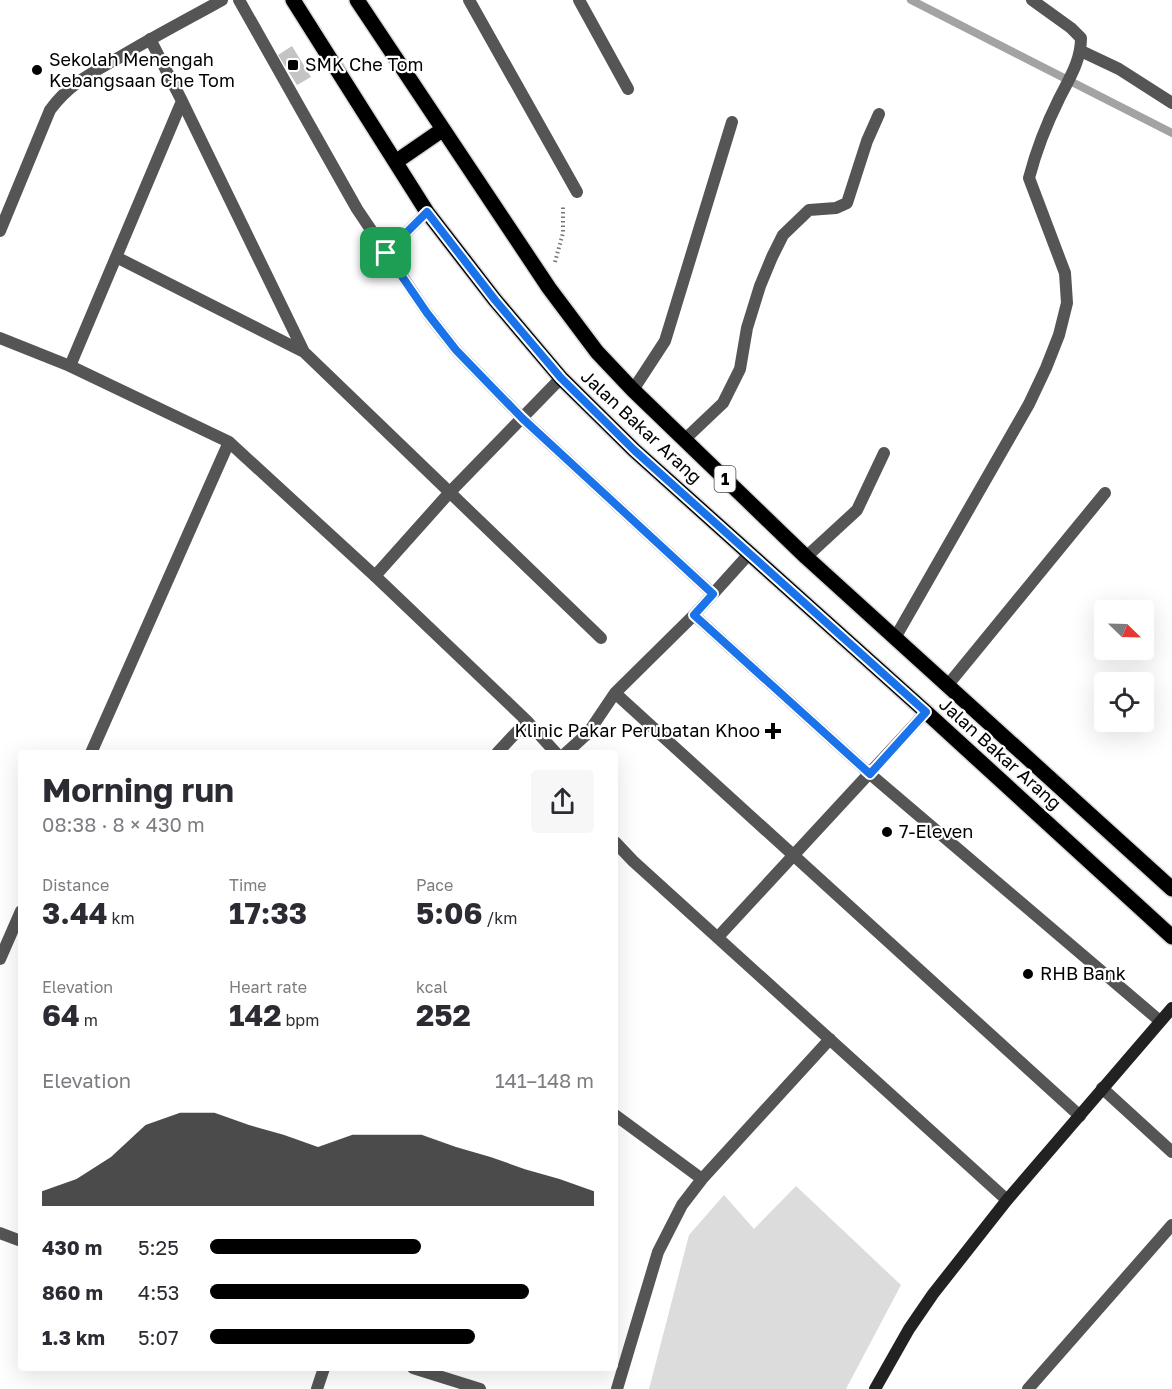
<!DOCTYPE html>
<html lang="en">
<head>
<meta charset="utf-8">
<style>
	body { margin:0; font-family:"Golos Text",sans-serif; background:#f7f7f7; color:#2b2b33; height:100vh; display:flex; flex-direction:column; font-size:22px; white-space:nowrap }
	* { box-sizing:border-box; margin:0 }
	p { font-size:20px; color:#7c7c81 }
	.icon { flex:none; width:33px; height:33px; fill:none; stroke:currentColor; stroke-width:2; stroke-linecap:round; stroke-linejoin:round }
	.map { position:relative; flex:1; overflow:hidden }
	.drawer { position:absolute; left:18px; top:750px; width:600px; height:621px; display:flex; flex-direction:column; background:#fff; border-radius:6px; box-shadow:0 6px 24px #0002 }
	.drawer>* { flex:none }
	.needle { width:39px; rotate:113deg }
	.fabs { position:absolute; left:1094px; top:600px; display:grid; gap:12px }
	.fabs a { display:grid; place-items:center; width:60px; height:60px; border-radius:6px; background:#fff; box-shadow:0 6px 24px #0002; font-size:30px }
	.pin { position:absolute; display:grid; place-items:center; width:51px; height:51px; color:#fff; margin:-26px; border-radius:12px; box-shadow:0 3px 9px #0006 }
	.round { display:grid; place-items:center; flex:none; width:63px; height:63px; border-radius:6px; background:#f7f7f7 }
	.overview { display:flex; align-items:center; justify-content:space-between; height:102px; padding:0 24px }
	h1 { font-size:33px; font-weight:700; line-height:45px }
	.stats { display:grid; grid-template-columns:repeat(3,1fr); gap:9px; height:102px; padding:6px 24px }
	.stats div { display:grid; align-content:center }
	.stats b { font-size:30px; font-weight:700 }
	.stats small { font-size:16px; font-weight:400 }
	.stats p { font-size:16px }
	.chart { height:168px; padding:12px 24px }
	.chart p { display:flex; justify-content:space-between }
	.chart svg { width:100%; height:108px; margin-top:6px; fill:#000; opacity:.7 }
	ul { padding:0 24px; list-style:none; font-size:20px }
	li { display:grid; grid-template-columns:96px 72px 1fr; align-items:center; height:45px }
	li i { height:15px; border-radius:8px; background:#000 }
	.map>svg:first-child { display:block }
	.green { fill:#dcdcdc }
	.lines { fill:none; stroke-linecap:round; stroke-linejoin:round }
	.stream { stroke:#a3a3a3; stroke-width:8 }
	.building { fill:#c4c4c4 }
	.primary-casing { stroke:#dbdbdb; stroke-width:18 }
	.path { stroke:#777; stroke-width:4; stroke-dasharray:1.5 3; stroke-linecap:butt }
	.lane { stroke:#555; stroke-width:12 }
	.street { stroke:#555; stroke-width:12 }
	.secondary { stroke:#222; stroke-width:12 }
	.primary { stroke:#000; stroke-width:15 }
	.route-casing { stroke:#fff; stroke-width:12 }
	.route { stroke:#1a73e8; stroke-width:8 }
	.poi-dot { fill:#000; stroke:#fff; stroke-width:2 }
	.labels { text-anchor:middle; stroke-width:4.5; stroke-linejoin:round; paint-order:stroke }
	.shield { fill:#fff; stroke:#4c4c4c; stroke-width:1.5 }
	.shield-label { font-size:16px; font-weight:bold; fill:#000 }
	.poi-label { font-size:18px; fill:#000; stroke:#fff; text-anchor:start }
	.street-label { font-size:18px; fill:#000; stroke:#fff }
</style>
</head>
<body>
<div class="map">
<svg width="1172" height="1389" viewBox="0 0 1172 1389">
	<rect width="100%" height="100%" fill="#fff"/>
	<path class="green" d="M796,1186L901,1285L846,1389H649L689,1235L724,1195L754,1229Z"/>
	<g class="lines">
		<path class="stream" d="M911,0L1172,133"/>
	</g>
	<path class="building" d="M292,46L311,77L297,85L278,55Z"/>
	<g class="lines">
		<defs>
			<path id="primary" d="M293,0L427,212L495,300L561,378L634,450L926,712L1172,937
				M357,0L549,288L597,352L633,390L806,557L1172,889
				M397,161L442,130"/>
		</defs>
		<use href="#primary" class="primary-casing"/>
		<path class="path" d="M555,262L563,233V205"/>
		<path class="lane" d="M579,0L628,89
			M150,39L182,101L304,352L601,638
			M1081,51L1119,69L1172,103
			M116,257L304,352
			M70,366L182,101
			M633,390L665,341L732,122
			M684,440L723,403L740,369L747,328L760,286L772,257L783,235L809,210L836,208L847,203L867,141L879,114
			M806,557L857,510L884,453
			M375,576L450,492L522,418
			M895,638L1029,404L1046,368L1059,335L1067,303L1065,273L1029,178C1036,151 1047,123 1059,99C1069,79 1081,61 1081,38L1071,28L1032,0
			M947,686L1105,493
			M615,693L1080,1116
			M566,753L588,733L615,693L694,615
			M718,937L926,712
			M1102,1088L1172,1152
			M1028,1389L1172,1225"/>
		<path class="street" d="M239,0L357,209L427,313L456,350L522,418L713,594
			M469,0L577,192
			M0,231L50,110C70,83 92,73 120,57C153,37 188,19 222,0
			M386,253L427,212
			M0,338L70,366L229,442L375,576L527,721L556,753
			M522,418L561,378
			M749,554L694,615L870,774L1160,1021
			M91,753L229,442
			M497,753L527,721
			M615,842L633,861L1007,1200
			M0,959L21,911
			M615,1115L702,1179
			M0,1233L21,1241
			M413,1368L480,1389
			M317,1389L324,1368
			M617,1389L658,1252L682,1205L702,1179L830,1039"/>
		<path class="secondary" d="M875,1389L909,1329L933,1294L1007,1200L1172,1008"/>
		<use href="#primary" class="primary"/>
	</g>
	<g class="lines">
		<defs>
			<path id="route" d="M427,212L495,300L561,378L634,450L926,712L870,774L694,615L713,594L522,418L456,350L427,313L386,253Z"/>
		</defs>
		<use href="#route" class="route-casing"/>
		<use href="#route" class="route"/>
	</g>
	<g class="poi-dot">
		<rect x="287" y="59" width="12" height="12" rx="3"/>
		<circle cx="37" cy="70" r="6"/>
		<path d="M770 722h6v6h6v6h-6v6h-6v-6h-6v-6h6z"/>
		<circle cx="887" cy="832" r="6"/>
		<circle cx="1028" cy="974" r="6"/>
	</g>
	<g class="labels">
		<rect class="shield" x="714.5" y="466" width="21" height="26" rx="4.5"/>
		<g class="shield-label">
			<text x="725" y="485">1</text>
		</g>
		<g class="poi-label">
			<text x="49" y="66">Sekolah Menengah<tspan x="49" dy="21">Kebangsaan Che Tom</tspan></text>
			<text x="305" y="71">SMK Che Tom</text>
			<text x="760" y="737" text-anchor="end">Klinic Pakar Perubatan Khoo</text>
			<text x="899" y="838">7-Eleven</text>
			<text x="1040" y="980">RHB Bank</text>
		</g>
		<g class="street-label">
			<text transform="translate(641 427) rotate(43)" y="6">Jalan Bakar Arang</text>
			<text transform="translate(1000 754) rotate(42)" y="6">Jalan Bakar Arang</text>
		</g>
	</g>
</svg>
<div class="fabs">
<a><svg class="needle" viewBox="-14 -14 28 28"><path d="M0-13l5 13h-10z" fill="#e53935"/><path d="M0 13l5-13h-10z" fill="#7c7c81"/></svg></a>
<a><svg class="icon" aria-label="locate" viewBox="0 0 24 24"><circle cx="12" cy="12" r="6"/><path d="M12 2v4M12 18v4M2 12h4M18 12h4"/></svg></a>
</div>
<div class="pin" style="left:386px;top:253px;background:#1e9e55"><svg class="icon" aria-label="arrive" viewBox="0 0 24 24"><path d="M6 21V4h12l-3 4 3 4H6"/></svg></div>
<section class="drawer">
<div class="overview"><div><h1>Morning run</h1><p>08:38 · 8 × 430 m</p></div><a class="round"><svg class="icon" aria-label="share" viewBox="0 0 24 24"><path d="M12 15V3M7 8l5-5 5 5M5 13v7h14v-7"/></svg></a></div>
<div class="stats">
<div><p>Distance</p><b>3.44<small> km</small></b></div>
<div><p>Time</p><b>17:33</b></div>
<div><p>Pace</p><b>5:06<small> /km</small></b></div>
</div>
<div class="stats">
<div><p>Elevation</p><b>64<small> m</small></b></div>
<div><p>Heart rate</p><b>142<small> bpm</small></b></div>
<div><p>kcal</p><b>252</b></div>
</div>
<div class="chart"><p><span>Elevation</span>141–148 m</p>
<svg viewBox="0 0 160 44" preserveAspectRatio="none"><path d="M0 44V38L10 33L20 24L30 11L40 6L50 6L60 11L70 15L80 20L90 15L100 15L110 15L120 20L130 24L140 29L150 33L160 38V44z"/></svg>
</div>
<ul>
<li><b>430 m</b>5:25<i style="width:55%"></i></li>
<li><b>860 m</b>4:53<i style="width:83%"></i></li>
<li><b>1.3 km</b>5:07<i style="width:69%"></i></li>
</ul>
</section>
</div>
</body>
</html>
